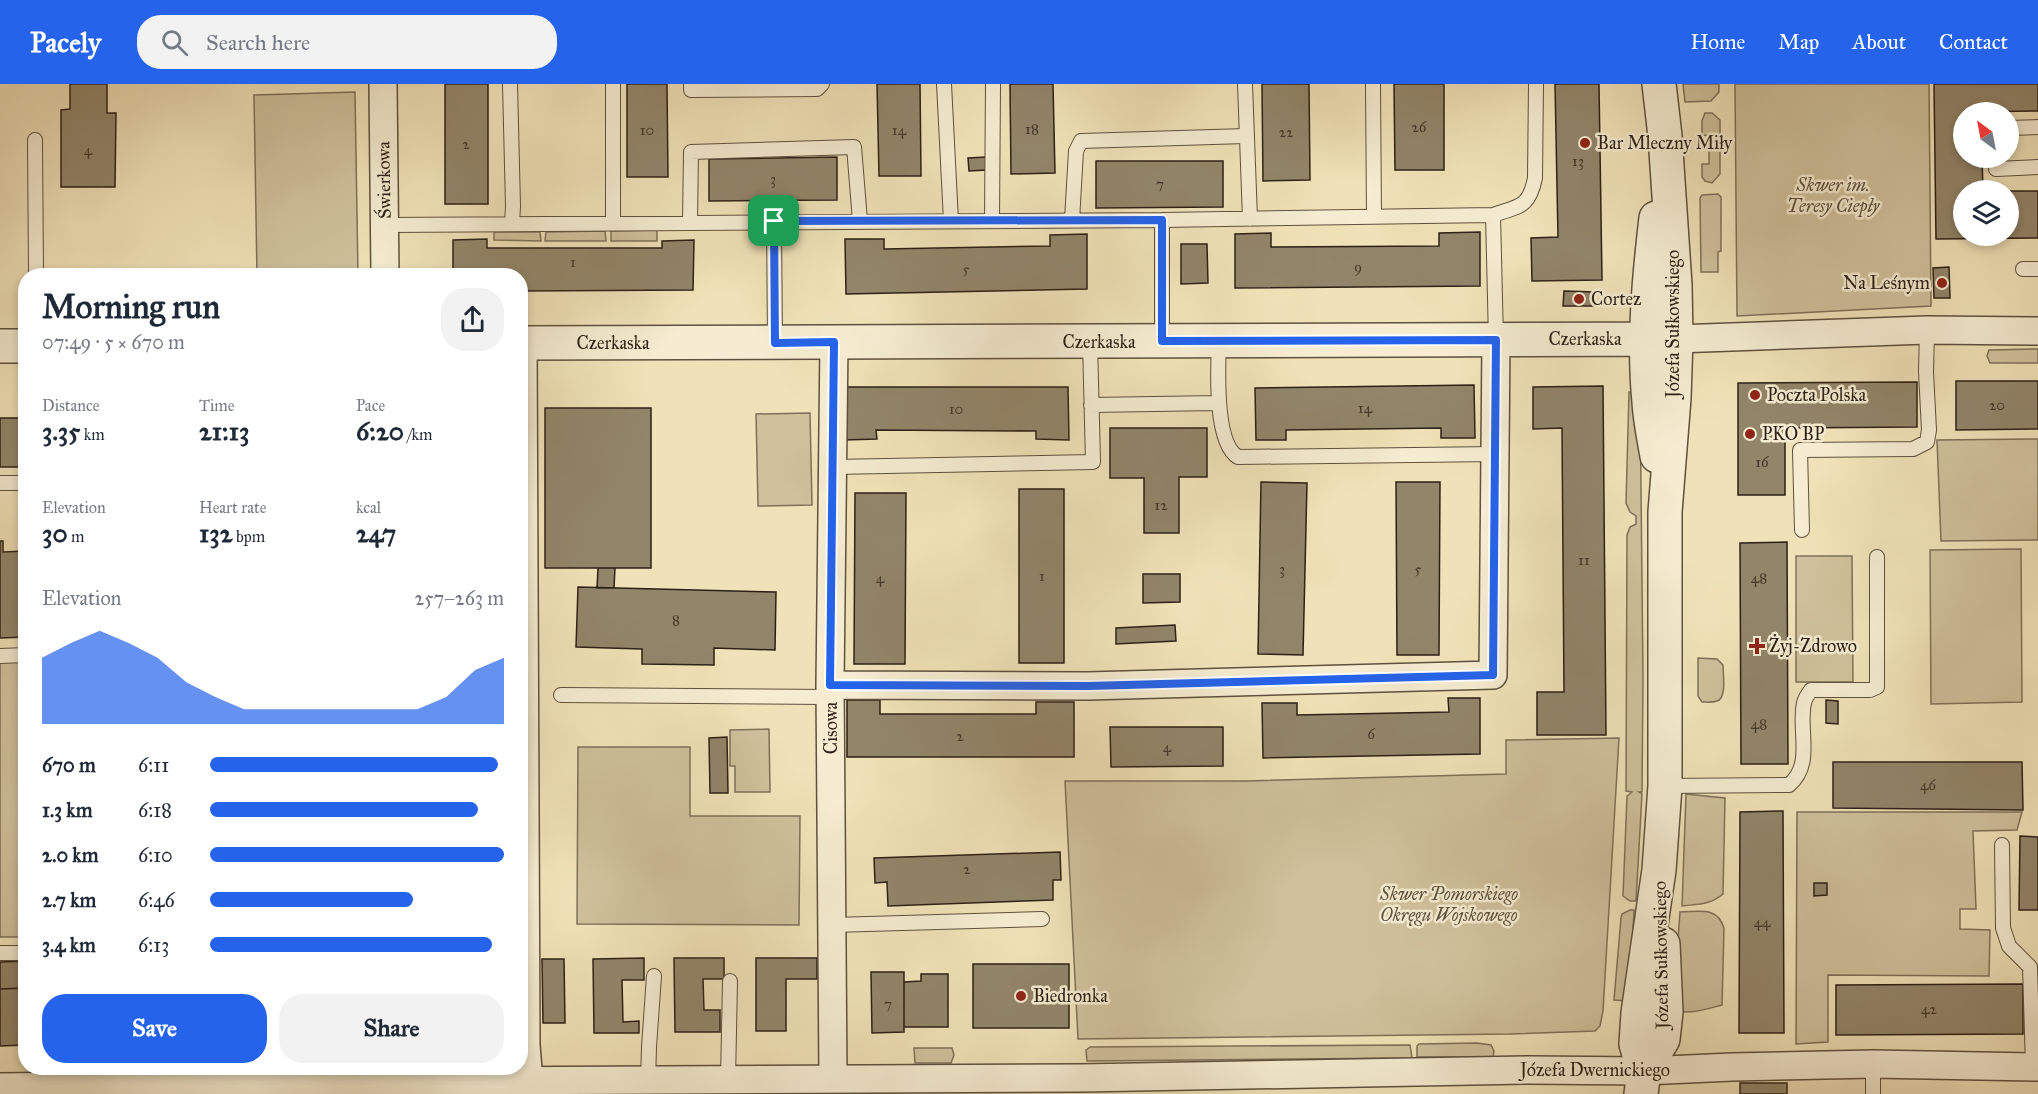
<!DOCTYPE html>
<html lang="en">
<head>
<meta charset="utf-8">
<style>
	body { margin:0; font-family:"IM FELL Great Primer",serif; background:#f2f2f3; color:#1f2937; height:100vh; display:flex; flex-direction:column; font-size:22px; white-space:nowrap }
	* { box-sizing:border-box; margin:0 }
	p { font-size:20px; color:#747a83 }
	.icon { flex:none; width:33px; height:33px; fill:none; stroke:currentColor; stroke-width:2; stroke-linecap:round; stroke-linejoin:round }
	.map { position:relative; flex:1; overflow:hidden }
	.panel { position:absolute; left:18px; top:184px; width:510px; height:807px; display:flex; flex-direction:column; background:#fff; border-radius:24px; box-shadow:0 3px 9px #0003 }
	.panel>* { flex:none }
	.needle { width:39px; rotate:328deg }
	.buttons { position:absolute; left:1953px; top:18px; display:grid; gap:12px }
	.buttons a { display:grid; place-items:center; width:66px; height:66px; border-radius:50%; background:#fff; box-shadow:0 3px 9px #0003; font-size:30px }
	.pin { position:absolute; display:grid; place-items:center; width:51px; height:51px; color:#fff; margin:-26px; border-radius:12px; box-shadow:0 3px 9px #0006 }
	.round { display:grid; place-items:center; flex:none; width:63px; height:63px; border-radius:24px; background:#f2f2f3 }
	.summary { display:flex; align-items:center; justify-content:space-between; height:102px; padding:0 24px }
	h1 { font-size:33px; font-weight:700; line-height:45px }
	.figures { display:grid; grid-template-columns:repeat(3,1fr); gap:9px; height:102px; padding:6px 24px }
	.figures div { display:grid; align-content:center }
	.figures b { font-size:26px; font-weight:700 }
	.figures small { font-size:16px; font-weight:400 }
	.figures p { font-size:16px }
	.chart { height:168px; padding:12px 24px }
	.chart p { display:flex; justify-content:space-between }
	.chart svg { width:100%; height:108px; margin-top:6px; fill:#2563eb; opacity:.7 }
	.primary-button { display:flex; gap:12px; margin-top:auto; padding:12px 24px }
	.primary-button a { flex:1; height:69px; border-radius:24px; background:#2563eb; color:#fff; font-size:24px; font-weight:700; line-height:69px; text-align:center }
	.primary-button a+a { background:#f2f2f3; color:#1f2937 }
	ul { padding:0 24px; list-style:none; font-size:20px }
	li { display:grid; grid-template-columns:96px 72px 1fr; align-items:center; height:45px }
	li i { height:15px; border-radius:8px; background:#2563eb }
	header { display:flex; align-items:center; gap:36px; box-sizing:border-box; height:84px; padding:0 30px; background:#2563eb; color:#fff }
	header strong { font-size:28px }
	nav { display:flex; gap:33px; margin-inline-start:auto; font-size:21px }
	.search { width:420px; height:54px; background:#f2f2f3; display:flex; align-items:center; gap:15px; box-sizing:border-box; padding:0 21px; border-radius:24px; color:#747a83; font-size:22px }
	.map>svg:first-child { display:block }
	.green { fill:#cfc19c; stroke:#7e7159; stroke-width:1.5 }
	.building { fill:#92856a; stroke:#2d2116; stroke-width:1.5 }
	.lines { fill:none; stroke-linecap:round; stroke-linejoin:round }
	.service-casing { stroke:#5e513e; stroke-width:16 }
	.minor-casing { stroke:#5e513e; stroke-width:30 }
	.tertiary-casing { stroke:#5e513e; stroke-width:36 }
	.service { stroke:#f5ecd1; stroke-width:14 }
	.minor { stroke:#f5ecd1; stroke-width:27 }
	.tertiary { stroke:#f5ecd1; stroke-width:33 }
	.route-casing { stroke:#fff; stroke-width:12 }
	.route { stroke:#2563eb; stroke-width:8 }
	.poi-dot { fill:#8f2418; stroke:#f5ecd1; stroke-width:2 }
	.labels { text-anchor:middle; stroke-width:5; stroke-linejoin:round; paint-order:stroke }
	.number-label { font-size:15px; fill:#463a2b }
	.poi-label { font-size:18px; fill:#2d2116; stroke:#f5ecd1; text-anchor:start }
	.street-label { font-size:18px; fill:#2d2116; stroke:#f5ecd1 }
	.park-label { font-size:18px; font-style:italic; fill:#5e513e; stroke:#f5ecd1 }
</style>
</head>
<body>
<header>
<strong>Pacely</strong>
<div class="search"><svg class="icon" aria-label="search" viewBox="0 0 24 24"><circle cx="10" cy="10" r="6"/><path d="M15 15l6 6"/></svg>Search here</div>
<nav><a>Home</a><a>Map</a><a>About</a><a>Contact</a></nav>
</header>
<div class="map">
<svg width="2038" height="1010" viewBox="0 0 2038 1010">
	<rect width="100%" height="100%" fill="#f0e2b8"/>
	<filter id="stains"><feTurbulence type="fractalNoise" baseFrequency=".00333" numOctaves="4"/><feColorMatrix values="0 0 0 0 .2 0 0 0 0 .09 0 0 0 0 .02 0 0 0 .5 -.17"/></filter>
	<radialGradient id="worn" r=".72"><stop offset=".6" stop-color="#630" stop-opacity="0"/><stop offset="1" stop-color="#630" stop-opacity=".3"/></radialGradient>
	<path class="green" d="M1683,0H1719V8L1711,17L1685,18Z
		M1735,0H1929L1931,222L1737,232Z
		M355,8L358,191L257,192L254,11Z
		M1705,29H1712L1720,36V90L1712,99L1705,97L1702,93V80H1709V52L1702,51V37Z
		M1718,110L1721,113V167L1718,168V188H1701L1700,114L1702,111Z
		M657,146V157H611V147Z
		M605,147L606,157H545L546,148Z
		M494,148H540L541,157L494,156Z
		M2038,265V279H1990L1987,272L1989,266Z
		M1629,308H1640L1643,594L1642,708H1639L1642,710L1636,817H1630L1623,812L1627,712L1632,708L1626,707L1627,451L1630,443L1636,440V432L1630,428L1626,419Z
		M810,329L812,421L758,422L756,330Z
		M2038,355V456L1941,457L1937,356Z
		M2021,465L2022,618L1931,620L1930,466Z
		M1796,472H1852L1853,598H1796Z
		M0,573H25V853H0Z
		M1698,574L1717,575L1723,581C1723,589 1727,615 1717,617C1712,619 1706,618 1702,618L1698,612Z
		M769,645L770,708H735V682H730V646Z
		M1619,654L1603,927L1600,942L1595,947L1510,950L1078,955L1065,697H1245L1506,690V656Z
		M578,663H690V732H800L799,841L577,840Z
		M1686,710L1725,714L1723,810C1710,821 1698,820 1682,822Z
		M1797,728H2022L2017,746L1973,747L1976,825H1960V845L1990,846L1989,892L1828,891V958L1796,960Z
		M1630,826H1634V830L1628,917L1614,916L1621,834L1622,830Z
		M1680,828C1700,828 1717,822 1724,844L1722,921C1706,925 1690,931 1673,926Z
		M1477,959L1491,961L1494,967L1493,973H1417V962L1419,960Z
		M1410,961L1412,974L1087,977L1086,966L1090,963Z
		M914,964H952L954,971L951,979H915Z"/>
	<path class="building" d="M70,0H107V29H116L115,103H61V26L70,25Z
		M445,0H488V120H445Z
		M627,0H667L668,93H627Z
		M877,0H920L921,92H879Z
		M1010,0H1053L1055,89L1011,90Z
		M1262,0H1309L1310,96L1263,97Z
		M1394,0H1444V86H1395Z
		M1555,0H1599L1602,196L1532,197L1531,154L1558,153Z
		M1934,0H2038V27L1964,28V74H1982L1983,106H1964V152H2008V107H2038V154L1936,155Z
		M837,73V116L709,117V75Z
		M986,73L987,86L969,87L968,74Z
		M1096,77H1223V123L1096,124Z
		M1480,148V202L1235,204V150L1271,149V163L1439,162V149Z
		M1087,150V205L846,210L845,155H884V165L1050,162V151Z
		M487,155V164H662V157L694,156L693,206L520,207V192H453V156Z
		M1181,160H1207L1208,199L1181,200Z
		M1949,183L1950,214H1934L1933,184Z
		M1564,207L1595,208L1594,222H1563Z
		M1956,297H2038V345L1956,346Z
		M1917,298V343L1785,344V411H1738V299Z
		M1474,301L1475,354H1441V344L1286,346V356H1256L1255,304Z
		M1603,302L1606,651H1537V608H1564L1562,344L1533,345V303Z
		M843,303H1068L1069,356L1036,355V347L876,346L877,355L844,356Z
		M545,324H651V484H545Z
		M0,334H26V383H0Z
		M1110,344H1207V393H1179V449H1144V394H1110Z
		M1261,398L1307,399L1303,571L1258,570Z
		M1396,398H1440L1439,571H1397Z
		M1019,405H1064V579H1019Z
		M855,409H906L905,580H854Z
		M0,457H3V468L26,467V553L0,554Z
		M1787,458L1788,680H1741L1740,459Z
		M598,484H615L614,504H597Z
		M1143,490H1180V518L1143,519Z
		M578,503L776,508L775,566L714,564V581L642,580V565L576,563Z
		M1175,541L1176,557L1116,560V544Z
		M1448,614H1480V670L1263,674L1262,619H1297V631L1449,628Z
		M847,616H880V630H1036V618H1074V673H847Z
		M1826,616L1838,617V640L1826,639Z
		M1110,643H1223V682L1111,683Z
		M727,653L728,709H710L709,654Z
		M1833,678H2022L2023,726L1833,724Z
		M1783,727L1784,949H1739L1740,728Z
		M2020,752L2038,753V826H2019Z
		M1060,768L1061,796H1053V816L888,822L887,798L875,799L874,774Z
		M1814,799H1827V811L1814,812Z
		M644,874V896H622L623,938L639,937V949H594L593,875Z
		M674,874H724V895H703L704,926H720V948H675Z
		M756,874H817V895H786V947H756Z
		M542,875H564L565,939H543Z
		M26,877V904L0,905V878Z
		M973,880H1069V944H973Z
		M871,888H904V948L872,949Z
		M921,890H948V943H904V898L921,897Z
		M2023,900V950L1836,951V901Z
		M26,904V961L0,962V905Z
		M1740,999H1787V1010H1740Z"/>
	<g class="lines">
		<defs>
			<path id="service" d="M510,0L513,122L512,140
				M691,0V6L817,5L822,0
				M944,0L951,137
				M1245,0L1250,135
				M1373,0L1374,133
				M2008,44L2038,43
				M35,56L36,192
				M1996,74V85L2038,83
				M1493,131C1519,122 1529,124 1535,94L1536,0
				M1072,136L1076,67L1081,57L1246,52
				M774,137L775,258
				M992,137L993,0
				M690,138L691,68L854,63L860,137
				M613,139V0
				M385,141L1162,136
				M2023,185H2038
				M1162,257V136L1493,131L1496,256
				M1219,257C1218,283 1214,359 1238,373L1496,370
				M1091,321L1218,319
				M833,383L1093,378L1090,258
				M0,399H26
				M1802,446L1800,366L1913,365L1927,358L1929,346L1926,288L1927,246
				M0,572L26,571
				M561,611L830,613
				M1665,702L1789,701C1814,680 1798,647 1804,619C1805,614 1808,610 1811,606H1870L1877,603V473
				M2002,761L2003,844L2009,862L2030,883L2033,983
				M832,841L1042,835
				M0,869H26
				M728,996L730,897
				M648,997L649,963L654,892
				M1873,1010V980"/>
			<path id="minor" d="M383,0L385,192
				M1676,255L1927,246L2038,247
				M523,259L526,961L529,998
				M830,601L1088,602L1493,591L1496,256
				M833,994L830,601L834,258
				M0,1003L456,997L1081,994L1529,986L1644,987L1732,983L1873,980L2038,983"/>
			<path id="tertiary" d="M1656,134C1649,194 1643,257 1649,318C1650,336 1654,354 1657,372
				M520,259L1676,255
				M0,262H26
				M1644,987L1636,960L1638,929L1659,786L1665,702V428L1674,314L1676,255L1675,201L1665,52L1659,0
				M1641,1010L1644,987L1663,955L1666,928L1663,860"/>
		</defs>
		<use href="#service" class="service-casing"/>
		<use href="#minor" class="minor-casing"/>
		<use href="#tertiary" class="tertiary-casing"/>
		<use href="#service" class="service"/>
		<use href="#minor" class="minor"/>
		<use href="#tertiary" class="tertiary"/>
	</g>
	<g class="lines">
		<defs>
			<path id="route" d="M1162,136V257L1496,256L1493,591L1088,602L830,601L834,258L775,259L774,137Z"/>
		</defs>
		<use href="#route" class="route-casing"/>
		<use href="#route" class="route"/>
	</g>
	<g class="poi-dot">
		<circle cx="1585" cy="59" r="6"/>
		<circle cx="1942" cy="199" r="6"/>
		<circle cx="1579" cy="215" r="6"/>
		<circle cx="1755" cy="311" r="6"/>
		<circle cx="1750" cy="350" r="6"/>
		<path d="M1754 553h6v6h6v6h-6v6h-6v-6h-6v-6h6z"/>
		<circle cx="1021" cy="912" r="6"/>
	</g>
	<g class="labels">
		<g class="number-label">
			<text x="1419" y="48">26</text>
			<text x="1032" y="50">18</text>
			<text x="647" y="51">10</text>
			<text x="899" y="51">14</text>
			<text x="1286" y="53">22</text>
			<text x="466" y="65">2</text>
			<text x="88" y="71">4</text>
			<text x="1578" y="82">13</text>
			<text x="773" y="100">3</text>
			<text x="1160" y="105">7</text>
			<text x="573" y="183">1</text>
			<text x="1358" y="188">9</text>
			<text x="966" y="190">5</text>
			<text x="1997" y="326">20</text>
			<text x="1365" y="329">14</text>
			<text x="956" y="330">10</text>
			<text x="1762" y="383">16</text>
			<text x="1161" y="426">12</text>
			<text x="1584" y="481">11</text>
			<text x="1282" y="490">3</text>
			<text x="1418" y="490">5</text>
			<text x="1042" y="497">1</text>
			<text x="880" y="499">4</text>
			<text x="1759" y="499">48</text>
			<text x="676" y="541">8</text>
			<text x="1759" y="645">48</text>
			<text x="1371" y="655">6</text>
			<text x="960" y="657">2</text>
			<text x="1167" y="668">4</text>
			<text x="1928" y="706">46</text>
			<text x="967" y="790">2</text>
			<text x="1762" y="843">44</text>
			<text x="888" y="925">7</text>
			<text x="1929" y="930">42</text>
		</g>
		<g class="poi-label">
			<text x="1597" y="65">Bar Mleczny Miły</text>
			<text x="1930" y="205" text-anchor="end">Na Leśnym</text>
			<text x="1591" y="221">Cortez</text>
			<text x="1767" y="317">Poczta Polska</text>
			<text x="1762" y="356">PKO BP</text>
			<text x="1769" y="568">Żyj-Zdrowo</text>
			<text x="1033" y="918">Biedronka</text>
		</g>
		<g class="street-label">
			<text transform="translate(384 96) rotate(-91)" y="6">Świerkowa</text>
			<text transform="translate(1673 240) rotate(-90)" y="6">Józefa Sułkowskiego</text>
			<text x="1585" y="261">Czerkaska</text>
			<text x="1099" y="264">Czerkaska</text>
			<text x="613" y="265">Czerkaska</text>
			<text transform="translate(831 644) rotate(-90)" y="6">Cisowa</text>
			<text transform="translate(1661 871) rotate(-91)" y="6">Józefa Sułkowskiego</text>
			<text x="1595" y="992">Józefa Dwernickiego</text>
		</g>
		<g class="park-label">
			<text x="1833" y="107">Skwer im.<tspan x="1833" dy="21">Teresy Ciepły</tspan></text>
			<text x="1449" y="816">Skwer Pomorskiego<tspan x="1449" dy="21">Okręgu Wojskowego</tspan></text>
		</g>
	</g>
	<rect width="100%" height="100%" filter="url(#stains)"/>
	<rect width="100%" height="100%" fill="url(#worn)"/>
</svg>
<div class="buttons">
<a><svg class="needle" viewBox="-14 -14 28 28"><path d="M0-13l5 13h-10z" fill="#e53935"/><path d="M0 13l5-13h-10z" fill="#747a83"/></svg></a>
<a><svg class="icon" aria-label="layers" viewBox="0 0 24 24"><path d="M12 4l9 5-9 5-9-5zM3 14l9 5 9-5"/></svg></a>
</div>
<div class="pin" style="left:774px;top:137px;background:#1e9e55"><svg class="icon" aria-label="arrive" viewBox="0 0 24 24"><path d="M6 21V4h12l-3 4 3 4H6"/></svg></div>
<section class="panel">
<div class="summary"><div><h1>Morning run</h1><p>07:49 · 5 × 670 m</p></div><a class="round"><svg class="icon" aria-label="share" viewBox="0 0 24 24"><path d="M12 15V3M7 8l5-5 5 5M5 13v7h14v-7"/></svg></a></div>
<div class="figures">
<div><p>Distance</p><b>3.35<small> km</small></b></div>
<div><p>Time</p><b>21:13</b></div>
<div><p>Pace</p><b>6:20<small> /km</small></b></div>
</div>
<div class="figures">
<div><p>Elevation</p><b>30<small> m</small></b></div>
<div><p>Heart rate</p><b>132<small> bpm</small></b></div>
<div><p>kcal</p><b>247</b></div>
</div>
<div class="chart"><p><span>Elevation</span>257–263 m</p>
<svg viewBox="0 0 160 44" preserveAspectRatio="none"><path d="M0 44V17L10 11L20 6L30 11L40 17L50 27L60 33L70 38L80 38L90 38L100 38L110 38L120 38L130 38L140 33L150 22L160 17V44z"/></svg>
</div>
<ul>
<li><b>670 m</b>6:11<i style="width:98%"></i></li>
<li><b>1.3 km</b>6:18<i style="width:91%"></i></li>
<li><b>2.0 km</b>6:10<i style="width:100%"></i></li>
<li><b>2.7 km</b>6:46<i style="width:69%"></i></li>
<li><b>3.4 km</b>6:13<i style="width:96%"></i></li>
</ul>
<div class="primary-button"><a>Save</a><a>Share</a></div>
</section>
</div>
</body>
</html>
